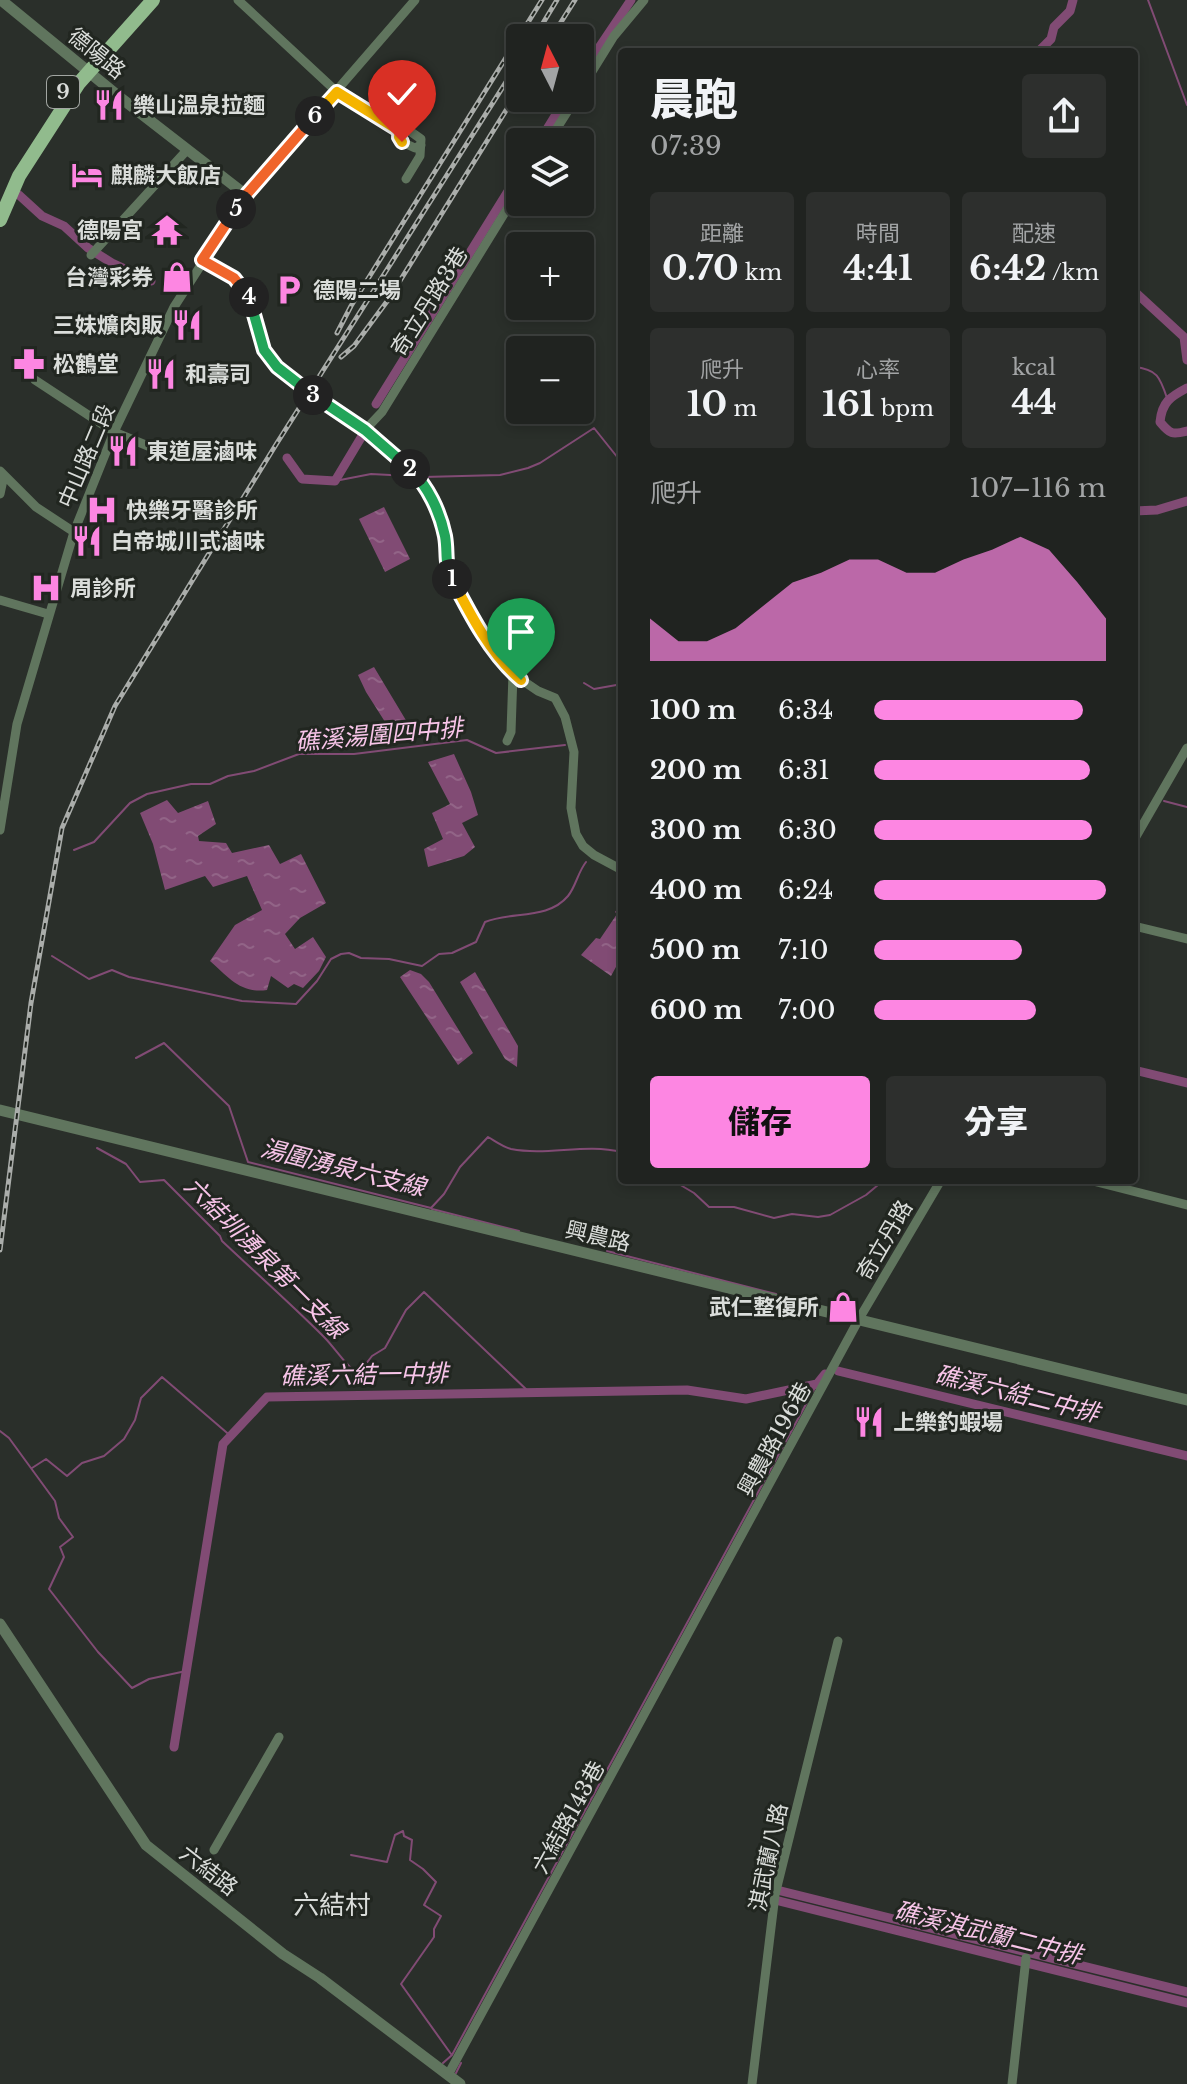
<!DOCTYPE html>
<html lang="zh-TW">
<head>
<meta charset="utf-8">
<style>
	body { margin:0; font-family:"Libre Baskerville","Noto Sans TC",serif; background:#2d2f2d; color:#f1f3f6; height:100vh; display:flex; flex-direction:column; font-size:30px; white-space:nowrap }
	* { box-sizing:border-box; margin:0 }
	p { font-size:26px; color:#a2a4a5 }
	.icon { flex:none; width:44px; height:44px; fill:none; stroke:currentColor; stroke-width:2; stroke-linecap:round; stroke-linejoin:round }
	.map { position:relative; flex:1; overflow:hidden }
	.side { position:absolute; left:618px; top:48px; width:520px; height:1136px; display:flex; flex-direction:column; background:#202320; border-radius:8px; box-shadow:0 4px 12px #0003,0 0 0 2px #3d403e }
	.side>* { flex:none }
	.needle { width:52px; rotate:354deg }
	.tools { position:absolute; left:506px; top:24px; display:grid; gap:16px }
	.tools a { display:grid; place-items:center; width:88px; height:88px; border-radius:8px; background:#202320; box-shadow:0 4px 12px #0003,0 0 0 2px #3d403e; font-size:40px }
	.pin { position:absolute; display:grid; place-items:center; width:68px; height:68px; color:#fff; margin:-82px -34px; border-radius:50% 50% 50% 0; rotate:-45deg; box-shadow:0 0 8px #0007 }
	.pin .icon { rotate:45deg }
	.km { position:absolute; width:40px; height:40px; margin:-20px; border-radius:50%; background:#222; color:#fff; font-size:22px; line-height:40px; text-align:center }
	.round { display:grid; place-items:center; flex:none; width:84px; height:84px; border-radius:8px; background:#2d2f2d }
	.headline { display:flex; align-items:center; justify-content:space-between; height:136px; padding:0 32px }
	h1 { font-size:44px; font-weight:800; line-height:60px }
	.metrics { display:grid; grid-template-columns:repeat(3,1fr); gap:12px; height:136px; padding:8px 32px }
	.metrics div { display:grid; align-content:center; border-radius:8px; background:#2d2f2d; text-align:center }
	.metrics b { font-size:34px; font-weight:800 }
	.metrics small { font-size:22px; font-weight:400 }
	.metrics p { font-size:22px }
	.chart { height:224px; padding:16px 32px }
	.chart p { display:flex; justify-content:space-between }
	.chart svg { width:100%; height:144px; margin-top:8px; fill:#fd86e2; opacity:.7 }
	.action { display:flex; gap:16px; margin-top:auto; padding:16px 32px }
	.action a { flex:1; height:92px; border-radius:8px; background:#fd86e2; color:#111; font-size:32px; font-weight:800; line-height:92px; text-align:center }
	.action a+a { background:#2d2f2d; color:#f1f3f6 }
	ul { padding:0 32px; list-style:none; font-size:26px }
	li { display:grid; grid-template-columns:128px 96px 1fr; align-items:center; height:60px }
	li i { height:20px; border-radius:10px; background:#fd86e2 }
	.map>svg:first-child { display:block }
	.water { fill:url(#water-ripples) }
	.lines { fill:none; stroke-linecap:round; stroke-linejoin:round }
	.stream { stroke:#814b74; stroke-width:2 }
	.canal { stroke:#814b74; stroke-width:9 }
	.minor { stroke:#60755e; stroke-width:9 }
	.tertiary { stroke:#60755e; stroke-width:11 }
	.primary { stroke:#91bb8d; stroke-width:14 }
	.rail-casing { stroke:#aaadaa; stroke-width:5 }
	.rail { stroke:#212620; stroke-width:2; stroke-dasharray:6; stroke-linecap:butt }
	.split-1-casing { stroke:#fff; stroke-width:16 }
	.split-2-casing { stroke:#fff; stroke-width:16 }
	.split-3-casing { stroke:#fff; stroke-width:16 }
	.split-4-casing { stroke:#fff; stroke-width:16 }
	.split-5-casing { stroke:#fff; stroke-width:16 }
	.split-6-casing { stroke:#fff; stroke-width:16 }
	.split-7-casing { stroke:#fff; stroke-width:16 }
	.split-1 { stroke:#f5b400; stroke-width:10 }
	.split-2 { stroke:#22a559; stroke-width:10 }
	.split-3 { stroke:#22a559; stroke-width:10 }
	.split-4 { stroke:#22a559; stroke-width:10 }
	.split-5 { stroke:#f0652b; stroke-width:10 }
	.split-6 { stroke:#f0652b; stroke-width:10 }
	.split-7 { stroke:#f5b400; stroke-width:10 }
	.labels { text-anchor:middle; stroke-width:6; stroke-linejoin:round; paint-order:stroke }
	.shield { fill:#212620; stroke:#a2a6a2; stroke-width:2 }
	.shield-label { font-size:20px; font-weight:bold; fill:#daddda }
	.street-label { font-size:22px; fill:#daddda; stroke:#212620 }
	.poi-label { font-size:22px; font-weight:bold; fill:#daddda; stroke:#212620; text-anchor:start }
	.water-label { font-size:24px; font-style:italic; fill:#f8c5e9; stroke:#212620 }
	.quarter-label { font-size:26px; fill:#daddda; stroke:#212620 }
</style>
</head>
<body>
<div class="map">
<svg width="1187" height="2084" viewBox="0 0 1187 2084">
	<defs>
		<pattern id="water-ripples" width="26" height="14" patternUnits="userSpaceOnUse" patternTransform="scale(2)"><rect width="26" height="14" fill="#814b74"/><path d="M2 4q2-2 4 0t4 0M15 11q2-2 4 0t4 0" fill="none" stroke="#926487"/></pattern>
	</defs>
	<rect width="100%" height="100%" fill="#2a2f2a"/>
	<path class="water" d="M384,507L410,559L385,572L359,519Z
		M374,667L410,727L394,736L366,692L358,675Z
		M454,754L471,792L478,815L462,823L475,847L464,856L428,867L424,849L443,839L432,813L450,804L428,762Z
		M167,800L178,813L208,801L216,824L198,836L199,841L226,843L232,853L269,845L280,864L301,854L326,903L300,918L285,934L295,949L313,937L326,957L319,971L303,988L294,984L288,988L271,976L267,990C241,994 228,977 210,961L235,925L262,910L247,876L213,887L205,876L165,890L153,844L140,813Z
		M622,902V956L611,976L581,955L596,938L600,939L617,914L615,912Z
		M410,970L421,974L429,982L473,1053L458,1065L400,977Z
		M475,972L518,1046L517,1067L505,1059L460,982Z"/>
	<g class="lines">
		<path class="stream" d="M1148,0L1187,105
			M1134,367C1157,369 1160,377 1167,398
			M424,477L500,475L528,468L540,463L594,428L622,463
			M335,481L371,474L409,476
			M584,683L594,689L622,684
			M1164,801L1187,807
			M74,850L94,842L130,803L147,794L191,784H210L228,776L254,771L299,754H354L467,740L496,753L565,745
			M52,956L89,979L112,970L129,977L242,1001L296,1004L317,981L331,959L341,954L349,953L361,958L389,959L422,966L439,954L452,953L476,942L485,922C512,911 548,920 568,896C576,886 578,872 586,862
			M136,1058L164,1043L229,1106L248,1162L431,1208L444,1194L460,1167L488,1137C495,1141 503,1147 511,1149C548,1156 585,1143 622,1152
			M97,1148L126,1164L140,1182L164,1180L220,1236L222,1241C256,1273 291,1304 324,1337C336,1349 344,1364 358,1374L372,1356L385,1348L406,1310L424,1292L529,1392
			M672,1180L694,1193L709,1207H734L774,1218L792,1214L818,1217L830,1215L866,1195L884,1180
			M432,1209L519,1231
			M607,1251L776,1294
			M0,1431L9,1438L55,1501L59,1518L73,1537L60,1547L64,1557L49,1589L98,1652L132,1688L149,1679L186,1671
			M32,1468L46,1459L67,1476L82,1463L104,1456L124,1439L135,1420L141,1398L162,1377L233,1438
			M351,1855L387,1862L395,1835L403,1831L404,1836L412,1840L410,1860L423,1869L436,1882L424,1905L441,1916L434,1929V1937L401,1984L451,2054
			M443,2063L452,2055L817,1384
			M456,2073L461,2063"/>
		<path class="canal" d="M1038,52L1051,39L1054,27L1070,11L1073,0
			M580,76L631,0
			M539,142L566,98
			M19,195L42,216L64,226L88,248L112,263L151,281
			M1134,291L1184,337L1187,360
			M1187,388C1170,397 1162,402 1160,422C1170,434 1172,435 1187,431
			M376,404L520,172
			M287,458L302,479L335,481L362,436
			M1134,511L1157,510L1187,501
			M1134,1070L1187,1083
			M838,1371L1187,1456
			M174,1747L223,1444L267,1397L687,1390L746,1399L817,1384L825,1374
			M781,1891L1187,1992
			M779,1901L1187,2003"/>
		<path class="minor" d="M238,0L337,92L400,131L407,129L421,139L420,156L406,179
			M580,91L614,36L644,0
			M400,131L399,137L402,142L415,148L421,145
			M548,142L576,98
			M91,255L187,150
			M202,260L234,278L245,288L253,304L264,350L277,367L365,430L423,481L438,514L446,539L444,553L448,570L471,616L513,674L538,691L555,698L565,717L574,752L571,808L576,834L583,846L594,855L622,870
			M35,380L114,432L148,446
			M365,430L382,412L520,188
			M0,471L36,507L74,532
			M0,494L4,475
			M0,600L48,614
			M507,741L511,732L513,674
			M0,830L17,724L74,532L114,432L174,307L246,195L415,0
			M1134,840L1187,748
			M1134,926L1187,939
			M1089,1180L1187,1205
			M214,1850L279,1737
			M448,2075L859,1319L941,1180
			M752,2084L775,1895L838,1641
			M1012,2084L1026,1958"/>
		<path class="tertiary" d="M1,0L117,95L246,195
			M0,1110L1187,1400
			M0,1624L146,1845L283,1954L320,1978L460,2084"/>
		<path class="primary" d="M0,220L19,176L79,83L153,0"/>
		<defs>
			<path id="rail" d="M534,38L557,0
				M551,38L575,0
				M337,333L351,306L542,0
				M341,357L354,346L388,300L520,88
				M0,1250L31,1003L62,828L115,706L277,443L520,60"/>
		</defs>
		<use href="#rail" class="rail-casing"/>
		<use href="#rail" class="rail"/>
	</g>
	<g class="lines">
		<defs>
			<path id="split-1" d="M452,579C470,614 491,655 521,680"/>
			<path id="split-2" d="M410,469C428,486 440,512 445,536C448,553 444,562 452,579"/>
			<path id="split-3" d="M313,395L365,430L410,469"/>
			<path id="split-4" d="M249,297L264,350L277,367L313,395"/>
			<path id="split-5" d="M236,209L202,260L234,278L249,297"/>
			<path id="split-6" d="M236,209L246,195L315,116"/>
			<path id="split-7" d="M315,116L337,92L400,131L399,137L402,142"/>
		</defs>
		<use href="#split-1" class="split-1-casing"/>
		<use href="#split-2" class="split-2-casing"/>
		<use href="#split-3" class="split-3-casing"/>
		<use href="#split-4" class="split-4-casing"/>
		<use href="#split-5" class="split-5-casing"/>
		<use href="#split-6" class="split-6-casing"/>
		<use href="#split-7" class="split-7-casing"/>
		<use href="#split-1" class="split-1"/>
		<use href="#split-2" class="split-2"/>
		<use href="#split-3" class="split-3"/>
		<use href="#split-4" class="split-4"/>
		<use href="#split-5" class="split-5"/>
		<use href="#split-6" class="split-6"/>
		<use href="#split-7" class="split-7"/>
	</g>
	<defs>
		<symbol id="restaurant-bare" viewBox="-9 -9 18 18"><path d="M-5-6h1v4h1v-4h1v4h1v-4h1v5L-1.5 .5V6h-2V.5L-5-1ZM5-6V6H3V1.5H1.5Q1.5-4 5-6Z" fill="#fd86e2" stroke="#212620" stroke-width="2.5" paint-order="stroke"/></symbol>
		<symbol id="hotel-bare" viewBox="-9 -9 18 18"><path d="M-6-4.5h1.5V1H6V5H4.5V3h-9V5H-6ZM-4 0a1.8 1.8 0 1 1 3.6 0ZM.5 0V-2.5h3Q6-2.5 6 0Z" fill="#fd86e2" stroke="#212620" stroke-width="2.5" paint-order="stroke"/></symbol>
		<symbol id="temple-bare" viewBox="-9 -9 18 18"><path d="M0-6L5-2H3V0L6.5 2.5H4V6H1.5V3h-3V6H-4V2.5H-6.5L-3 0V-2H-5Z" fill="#fd86e2" stroke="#212620" stroke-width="2.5" paint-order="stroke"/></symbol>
		<symbol id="shop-bare" viewBox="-9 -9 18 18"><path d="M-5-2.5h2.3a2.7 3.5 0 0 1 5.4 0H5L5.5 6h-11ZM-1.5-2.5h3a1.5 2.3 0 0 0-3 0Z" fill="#fd86e2" stroke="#212620" stroke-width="2.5" paint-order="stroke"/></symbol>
		<symbol id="parking-bare" viewBox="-9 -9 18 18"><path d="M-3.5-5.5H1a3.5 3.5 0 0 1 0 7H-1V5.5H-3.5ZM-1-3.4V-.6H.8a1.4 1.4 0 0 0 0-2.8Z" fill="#fd86e2" stroke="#212620" stroke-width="2.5" paint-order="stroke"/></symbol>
		<symbol id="pharmacy-bare" viewBox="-9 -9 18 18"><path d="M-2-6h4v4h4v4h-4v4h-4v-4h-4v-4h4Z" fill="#fd86e2" stroke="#212620" stroke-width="2.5" paint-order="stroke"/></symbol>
		<symbol id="hospital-bare" viewBox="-9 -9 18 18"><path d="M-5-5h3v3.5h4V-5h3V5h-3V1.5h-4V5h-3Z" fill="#fd86e2" stroke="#212620" stroke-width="2.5" paint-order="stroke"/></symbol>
	</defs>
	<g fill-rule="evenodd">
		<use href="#restaurant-bare" x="87" y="83" width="44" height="44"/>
		<use href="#hotel-bare" x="65" y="153" width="44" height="44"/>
		<use href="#temple-bare" x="145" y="208" width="44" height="44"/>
		<use href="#shop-bare" x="155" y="255" width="44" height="44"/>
		<use href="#parking-bare" x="267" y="268" width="44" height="44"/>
		<use href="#restaurant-bare" x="165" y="303" width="44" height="44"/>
		<use href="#pharmacy-bare" x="7" y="342" width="44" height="44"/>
		<use href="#restaurant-bare" x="139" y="352" width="44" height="44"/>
		<use href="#restaurant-bare" x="101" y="429" width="44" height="44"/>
		<use href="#hospital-bare" x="80" y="488" width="44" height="44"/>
		<use href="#restaurant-bare" x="65" y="519" width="44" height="44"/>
		<use href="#hospital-bare" x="24" y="566" width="44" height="44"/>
		<use href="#shop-bare" x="821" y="1285" width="44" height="44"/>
		<use href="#restaurant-bare" x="847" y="1400" width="44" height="44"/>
	</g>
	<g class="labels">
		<rect class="shield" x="47" y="76" width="32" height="32" rx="6"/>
		<g class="shield-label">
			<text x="63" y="99">9</text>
		</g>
		<g class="street-label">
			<text transform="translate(97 53) rotate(39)" y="8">德陽路</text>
			<text transform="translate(429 301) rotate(-58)" y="8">奇立丹路3巷</text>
			<text transform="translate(86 456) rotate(-67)" y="8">中山路二段</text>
			<text transform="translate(598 1236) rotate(13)" y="8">興農路</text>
			<text transform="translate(884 1240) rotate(-60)" y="8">奇立丹路</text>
			<text transform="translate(774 1439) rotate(-61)" y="8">興農路196巷</text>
			<text transform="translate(568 1817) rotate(-61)" y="8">六結路143巷</text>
			<text transform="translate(768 1857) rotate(-78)" y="8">淇武蘭八路</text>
			<text transform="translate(209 1870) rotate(38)" y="8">六結路</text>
		</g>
		<g class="poi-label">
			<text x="133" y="113">樂山溫泉拉麵</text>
			<text x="111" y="183">麒麟大飯店</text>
			<text x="143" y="238" text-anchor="end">德陽宮</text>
			<text x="153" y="285" text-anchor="end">台灣彩券</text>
			<text x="313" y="298">德陽二場</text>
			<text x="163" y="333" text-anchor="end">三妹爌肉販</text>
			<text x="53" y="372">松鶴堂</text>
			<text x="185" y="382">和壽司</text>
			<text x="147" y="459">東道屋滷味</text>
			<text x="126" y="518">快樂牙醫診所</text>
			<text x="111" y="549">白帝城川式滷味</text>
			<text x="70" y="596">周診所</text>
			<text x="819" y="1315" text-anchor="end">武仁整復所</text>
			<text x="893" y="1430">上樂釣蝦場</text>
		</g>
		<g class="water-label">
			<text transform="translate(379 735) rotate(-5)" y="8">礁溪湯圍四中排</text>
			<text transform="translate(343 1168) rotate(14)" y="8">湯圍湧泉六支線</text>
			<text transform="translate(265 1258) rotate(45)" y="8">六結圳湧泉第一支線</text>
			<text transform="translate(364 1375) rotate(-1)" y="8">礁溪六結一中排</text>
			<text transform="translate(1017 1394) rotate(14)" y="8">礁溪六結二中排</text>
			<text transform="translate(988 1933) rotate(14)" y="8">礁溪淇武蘭二中排</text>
		</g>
		<g class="quarter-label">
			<text x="332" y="1914">六結村</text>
		</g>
	</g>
</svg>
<div class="tools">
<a><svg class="needle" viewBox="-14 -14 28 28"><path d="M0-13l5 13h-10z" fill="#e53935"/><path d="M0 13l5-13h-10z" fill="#a2a4a5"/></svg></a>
<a><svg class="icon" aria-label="layers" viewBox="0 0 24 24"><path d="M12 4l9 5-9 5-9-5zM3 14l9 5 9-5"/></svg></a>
<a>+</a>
<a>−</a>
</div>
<div class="pin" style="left:521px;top:680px;background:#1e9e55"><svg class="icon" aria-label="arrive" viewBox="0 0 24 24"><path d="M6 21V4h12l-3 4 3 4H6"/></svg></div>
<div class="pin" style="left:402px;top:142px;background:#d93025"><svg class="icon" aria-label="check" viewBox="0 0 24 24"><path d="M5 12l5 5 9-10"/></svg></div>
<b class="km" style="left:452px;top:579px">1</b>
<b class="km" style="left:410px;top:469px">2</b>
<b class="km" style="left:313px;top:395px">3</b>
<b class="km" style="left:249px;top:297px">4</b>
<b class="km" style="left:236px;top:209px">5</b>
<b class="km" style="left:315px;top:116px">6</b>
<section class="side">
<div class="headline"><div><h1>晨跑</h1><p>07:39</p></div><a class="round"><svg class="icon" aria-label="share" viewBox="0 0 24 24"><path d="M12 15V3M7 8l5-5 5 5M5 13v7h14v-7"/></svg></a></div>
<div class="metrics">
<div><p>距離</p><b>0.70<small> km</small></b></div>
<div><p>時間</p><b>4:41</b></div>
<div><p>配速</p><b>6:42<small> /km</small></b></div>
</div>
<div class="metrics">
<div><p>爬升</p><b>10<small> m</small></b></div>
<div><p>心率</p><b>161<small> bpm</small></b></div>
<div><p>kcal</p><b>44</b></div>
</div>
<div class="chart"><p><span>爬升</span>107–116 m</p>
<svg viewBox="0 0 160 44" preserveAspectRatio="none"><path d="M0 44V31L10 38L20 38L30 34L40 27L50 20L60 17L70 13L80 13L90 17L100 17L110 13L120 10L130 6L140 10L150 20L160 31V44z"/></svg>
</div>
<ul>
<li><b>100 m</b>6:34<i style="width:90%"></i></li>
<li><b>200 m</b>6:31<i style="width:93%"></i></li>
<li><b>300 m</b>6:30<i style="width:94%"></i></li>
<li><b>400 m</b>6:24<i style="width:100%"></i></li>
<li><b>500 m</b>7:10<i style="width:64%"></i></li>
<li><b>600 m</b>7:00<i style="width:70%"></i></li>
</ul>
<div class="action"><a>儲存</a><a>分享</a></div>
</section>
</div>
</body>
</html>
